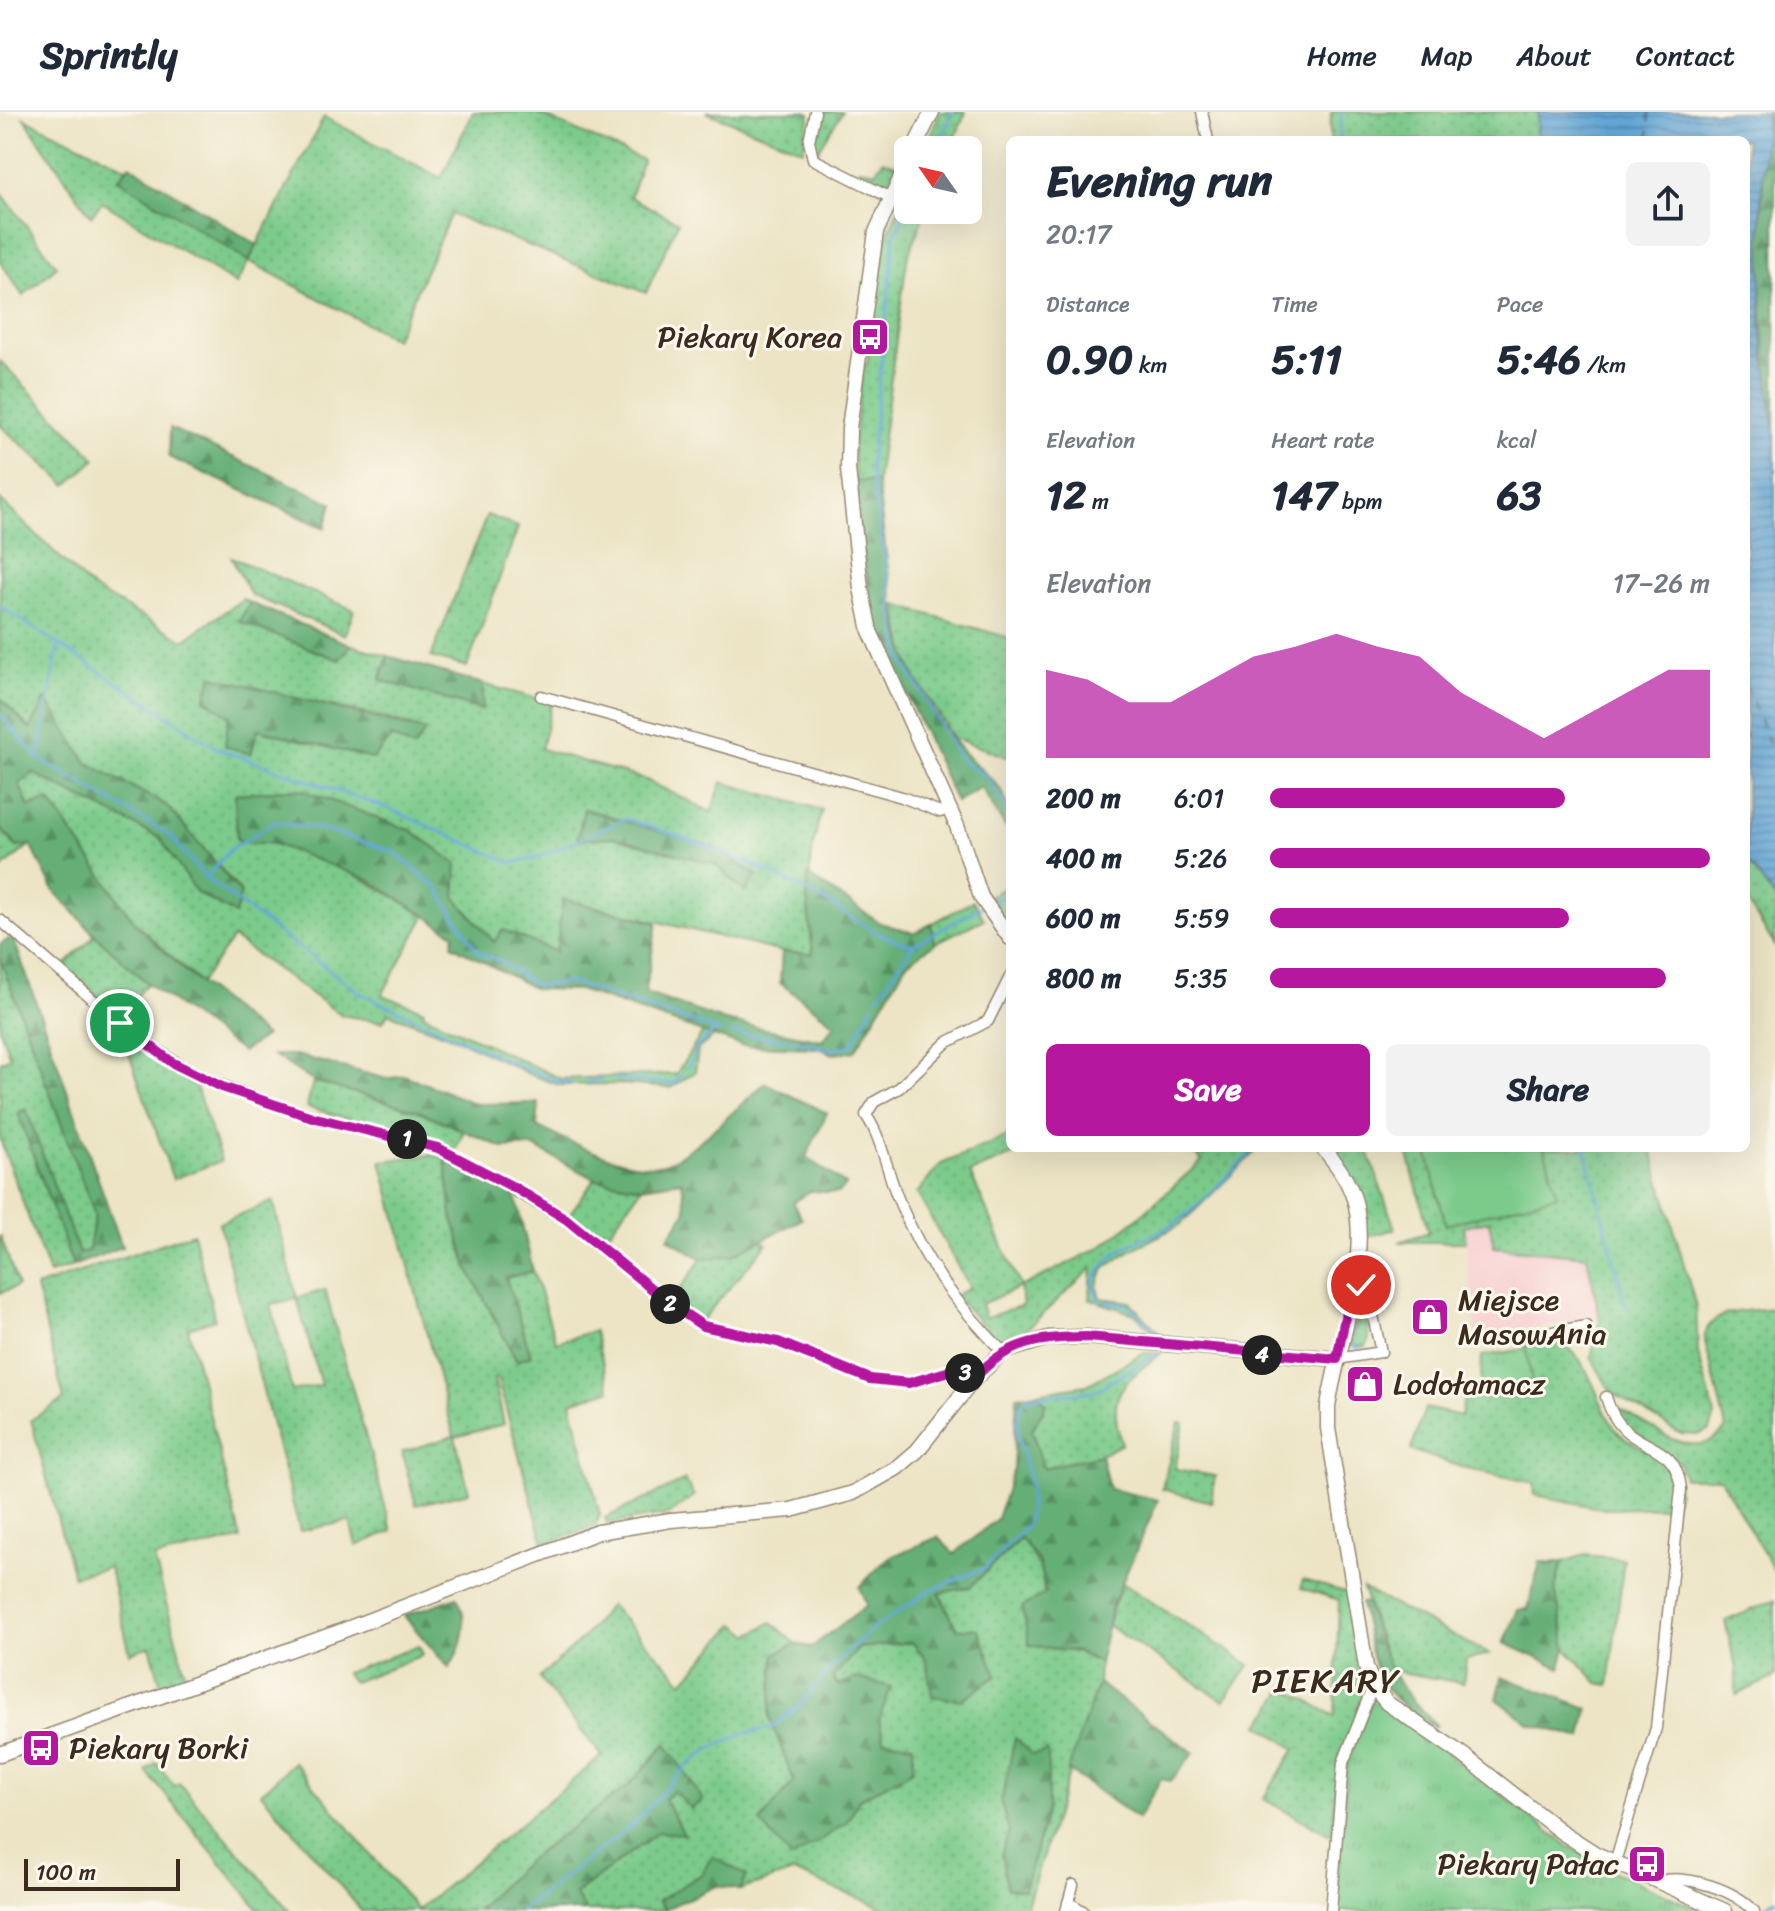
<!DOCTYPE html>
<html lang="en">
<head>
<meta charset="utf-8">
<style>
	body { margin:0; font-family:Sriracha,sans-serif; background:#f2f2f3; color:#1f2937; height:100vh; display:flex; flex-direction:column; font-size:30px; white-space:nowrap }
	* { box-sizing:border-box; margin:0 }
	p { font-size:26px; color:#747a83 }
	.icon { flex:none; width:44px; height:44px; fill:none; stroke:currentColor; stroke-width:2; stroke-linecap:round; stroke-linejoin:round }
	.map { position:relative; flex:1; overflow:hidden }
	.drawer { position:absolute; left:1006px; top:24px; width:744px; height:1016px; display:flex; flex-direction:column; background:#fff; border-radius:12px; box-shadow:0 8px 32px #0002 }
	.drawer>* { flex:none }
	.needle { width:52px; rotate:304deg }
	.buttons { position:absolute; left:894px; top:24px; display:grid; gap:16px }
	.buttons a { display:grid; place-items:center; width:88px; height:88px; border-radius:12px; background:#fff; box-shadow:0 8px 32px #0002; font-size:40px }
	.scale { position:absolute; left:24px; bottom:20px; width:156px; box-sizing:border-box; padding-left:8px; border:4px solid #3b2a1e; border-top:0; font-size:22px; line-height:28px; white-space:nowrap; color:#3b2a1e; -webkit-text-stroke:6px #fbf7ec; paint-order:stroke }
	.pin { position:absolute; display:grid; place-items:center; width:68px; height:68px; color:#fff; margin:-34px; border:4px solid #fff; border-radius:50%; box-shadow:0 2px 8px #0007 }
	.km { position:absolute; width:40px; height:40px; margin:-20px; border-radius:50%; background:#222; color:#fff; font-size:22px; line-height:40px; text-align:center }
	.round { display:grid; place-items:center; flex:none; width:84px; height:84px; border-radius:12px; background:#f2f2f3 }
	.overview { display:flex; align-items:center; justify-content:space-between; height:136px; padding:0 40px }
	h1 { font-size:44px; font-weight:700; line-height:60px }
	.metrics { display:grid; grid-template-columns:repeat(3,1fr); gap:12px; height:136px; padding:8px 40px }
	.metrics div { display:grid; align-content:center }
	.metrics b { font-size:40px; font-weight:700 }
	.metrics small { font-size:22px; font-weight:400 }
	.metrics p { font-size:22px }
	.chart { height:224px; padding:16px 40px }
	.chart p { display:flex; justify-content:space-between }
	.chart svg { width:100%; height:144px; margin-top:8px; fill:#b5179e; opacity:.7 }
	.action { display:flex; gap:16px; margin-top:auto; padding:16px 40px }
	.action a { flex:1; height:92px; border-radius:12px; background:#b5179e; color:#fff; font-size:32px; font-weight:700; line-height:92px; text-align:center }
	.action a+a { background:#f2f2f3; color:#1f2937 }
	ul { padding:0 40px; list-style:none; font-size:26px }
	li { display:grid; grid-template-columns:128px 96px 1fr; align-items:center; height:60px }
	li i { height:20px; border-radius:10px; background:#b5179e }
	header { display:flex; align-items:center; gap:48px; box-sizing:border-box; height:112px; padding:0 40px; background:#fff; border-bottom:2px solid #e0e1e3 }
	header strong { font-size:38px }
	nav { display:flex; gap:44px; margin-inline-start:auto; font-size:28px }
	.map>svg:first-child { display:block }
	.built { fill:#f7cfd0 }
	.grass { fill:url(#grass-dots); stroke:#5c7a54; stroke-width:2; fill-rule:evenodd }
	.forest { fill:url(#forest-firs); stroke:#506c4a; stroke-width:2 }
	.park { fill:url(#park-tufts); stroke:#5c7a54; stroke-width:2 }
	.pitch { fill:#7ccb8b; stroke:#5c7a54; stroke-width:2 }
	.water { fill:url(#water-rules); stroke:#4f687b; stroke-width:2 }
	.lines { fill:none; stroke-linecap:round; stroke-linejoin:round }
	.stream { stroke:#63a7d8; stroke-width:3 }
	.ferry { stroke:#49565f; stroke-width:2; stroke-dasharray:10 8; stroke-linecap:butt }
	.street-casing { stroke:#948772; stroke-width:13 }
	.secondary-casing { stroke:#948772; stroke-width:17 }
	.street { stroke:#fff; stroke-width:10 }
	.secondary { stroke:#fff; stroke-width:14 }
	.route-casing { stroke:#fff; stroke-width:16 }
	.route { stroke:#b5179e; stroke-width:10 }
	.labels { text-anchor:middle; stroke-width:6; stroke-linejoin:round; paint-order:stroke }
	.poi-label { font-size:30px; fill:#3b2a1e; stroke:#fbf7ec; text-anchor:start }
	.quarter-label { font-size:34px; letter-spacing:2px; fill:#3b2a1e; stroke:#fbf7ec }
</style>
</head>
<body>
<header>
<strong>Sprintly</strong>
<nav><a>Home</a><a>Map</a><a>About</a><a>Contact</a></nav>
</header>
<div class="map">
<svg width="1775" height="1799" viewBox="0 0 1775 1799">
	<defs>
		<pattern id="grass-dots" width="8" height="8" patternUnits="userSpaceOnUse" patternTransform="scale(2)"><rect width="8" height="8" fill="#7ccb8b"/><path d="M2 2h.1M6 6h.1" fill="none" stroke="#6cae78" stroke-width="1.8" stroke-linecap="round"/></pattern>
		<pattern id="forest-firs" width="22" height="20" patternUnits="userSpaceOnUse" patternTransform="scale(2)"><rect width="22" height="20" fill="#65af77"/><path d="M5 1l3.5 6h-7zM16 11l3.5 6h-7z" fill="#548f61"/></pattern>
		<pattern id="park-tufts" width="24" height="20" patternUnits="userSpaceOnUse" patternTransform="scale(2)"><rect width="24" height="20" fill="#7ccb8b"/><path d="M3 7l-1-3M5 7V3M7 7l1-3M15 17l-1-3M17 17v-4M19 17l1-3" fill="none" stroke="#6cae78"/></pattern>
		<pattern id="water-rules" width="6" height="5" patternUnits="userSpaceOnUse" patternTransform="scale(2)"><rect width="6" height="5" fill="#63a7d8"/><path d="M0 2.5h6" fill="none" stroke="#5388af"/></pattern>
	</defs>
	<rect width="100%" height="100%" fill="#fbf7ec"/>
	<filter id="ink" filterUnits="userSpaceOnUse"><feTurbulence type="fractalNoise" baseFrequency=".0125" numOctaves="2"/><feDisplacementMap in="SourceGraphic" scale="16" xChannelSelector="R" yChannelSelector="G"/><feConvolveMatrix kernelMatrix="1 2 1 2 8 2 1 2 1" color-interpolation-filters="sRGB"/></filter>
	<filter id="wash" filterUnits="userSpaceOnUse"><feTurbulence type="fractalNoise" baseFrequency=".006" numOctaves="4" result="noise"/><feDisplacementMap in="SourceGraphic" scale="32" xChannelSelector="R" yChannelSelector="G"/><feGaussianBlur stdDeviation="1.8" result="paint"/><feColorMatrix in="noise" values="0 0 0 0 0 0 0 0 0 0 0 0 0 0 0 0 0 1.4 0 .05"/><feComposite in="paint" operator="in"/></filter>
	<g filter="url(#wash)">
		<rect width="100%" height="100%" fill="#ece4c5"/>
		<path class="built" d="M1490,1109L1494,1135L1588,1144L1600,1207L1476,1223L1464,1114Z"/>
		<path class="grass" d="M473,0H534L643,48L630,85L678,110L646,181L451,102L395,227L249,149L236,172L102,90L91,104L24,6L127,56L119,67L249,148L324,5L441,66Z
			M706,0H805L810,2L803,38Z
			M819,0H842L815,44L812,31Z
			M940,0H966L950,38H924Z
			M1331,0H1538L1537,28H1330Z
			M883,48L898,54L886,80L856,64L859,56L875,60Z
			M908,75V98H926L907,147L877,370L855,369L853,336L863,254L867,252L871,218L868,217L883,133Z
			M0,79L57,154L23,184L0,149Z
			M0,249L96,347L67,373L0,313Z
			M0,388L93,477L184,528L243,487L250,491L240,509L339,548L351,533L388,544L381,568L481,598L483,572L552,591L541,637L644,667L711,700L722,670L822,698C806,748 807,791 813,843L782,840L564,787L556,840L503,818L494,830L455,785L339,694L300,677L236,682L237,727C249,732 260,729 273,732C328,745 379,774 425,804L382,883L424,898L423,902L561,967L676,962L703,920L714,924L698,937L695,960L671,976L623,972L559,973L529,962L458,927L388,901L383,910L341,903L233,826L200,871L135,811L49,688L29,695L19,672L33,661L160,726L197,781L235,802L241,780L166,693L87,651L46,588L30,617L0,586ZM212,564C281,588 357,594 425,619L392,625L372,647L258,617L251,641L225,634L229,604ZM585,697L713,735L757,763L745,780L715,752L614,725L578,728Z
			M487,403L518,415L467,555L431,545Z
			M231,445L354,498L345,523L251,483Z
			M896,493L1010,526V646L954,626L914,563L906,545Z
			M0,716L17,735L31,732L0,758Z
			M1746,747L1775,786V834L1746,788Z
			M1010,773V814L989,784Z
			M973,789L984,807L935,831L931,812Z
			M95,823L147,871L121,905L63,855Z
			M0,846L95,1103L89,1139L79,1142L26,998L18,1001L73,1154L49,1162L0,1027V950L10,945L0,918Z
			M121,919L194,969L221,1049L173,1067Z
			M313,969L419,999L464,1019L455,1038L307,995Z
			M1010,1023V1036H1026L1024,1038L970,1061L1021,1175L1099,1136L1132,1111L1202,1049L1191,1036H1259L1180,1113L1129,1139L1104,1157L1097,1174L1100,1186L1130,1190L1163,1225H1158L1135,1202L1090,1187L1092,1156L1020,1223L998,1228L954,1184L970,1176L917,1081L941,1052ZM1020,1175L1023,1193L985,1206L981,1192Z
			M1331,1036H1367L1395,1117L1363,1126Z
			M1406,1036H1426L1446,1113L1556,1083L1544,1036H1651L1696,1195L1698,1241L1715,1304L1710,1318L1698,1323L1681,1322L1611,1280L1591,1245L1600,1207L1587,1144L1494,1135L1489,1109L1464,1114L1466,1130H1399L1429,1120Z
			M430,1043L445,1046L452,1103L468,1156L516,1248L531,1244L505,1166L533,1159L556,1230L594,1219L610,1278L571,1290L600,1403L595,1414L544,1432L497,1265L494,1267L504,1312L455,1325L469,1380L416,1393L402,1340L454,1324L381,1049Z
			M595,1067L642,1075L602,1130L568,1104Z
			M273,1089L297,1186L325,1178L392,1419L356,1434L350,1409L300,1419L219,1111ZM297,1187L321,1273L292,1279L271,1192Z
			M193,1121L215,1207L188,1216L241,1427L154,1446L187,1568L162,1577L150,1534L130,1541L109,1455L73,1464L31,1308L64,1287L36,1175Z
			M0,1123L18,1174L0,1181Z
			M762,1128L767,1132L702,1208L672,1188L702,1147L733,1143Z
			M1775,1196V1460L1720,1366H1684L1680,1351L1619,1310L1614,1294C1649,1310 1695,1357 1726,1316L1704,1225C1711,1195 1749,1200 1775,1196Z
			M1553,1228C1588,1237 1595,1288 1614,1315C1627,1332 1650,1338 1668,1349L1678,1378L1674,1395L1605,1397L1535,1383L1534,1371L1462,1355L1411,1338L1425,1296L1461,1304L1464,1286H1534L1525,1233Z
			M1143,1241H1161C1123,1272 1105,1280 1122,1332L1101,1343L1043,1356L1032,1318L1046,1292L1036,1281L1087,1273Z
			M1179,1310L1184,1311L1175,1357L1215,1364L1211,1390L1162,1377Z
			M685,1368L694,1384L670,1402L608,1412L605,1406Z
			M1021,1426C1054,1471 1046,1484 1029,1533L1077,1540L1099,1551L1098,1571L1025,1799H891L793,1760L740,1778L747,1764L702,1762L659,1789L665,1797L662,1799H586L575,1782L658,1719L664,1687L674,1679L666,1632L629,1673L527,1749L476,1799H362L261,1681L294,1650L417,1798L602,1644L539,1566L583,1526L610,1493L683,1570L735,1512L750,1523L772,1510L796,1532L775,1542L770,1606L794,1669L847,1710L859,1687L913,1658L912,1632L884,1628L878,1608L832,1566L858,1536L912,1530L926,1547L957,1517L939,1481L970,1475Z
			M1585,1443L1624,1447L1609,1573L1598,1571L1566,1536L1555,1477L1562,1450Z
			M1303,1468L1348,1481L1366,1575L1338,1649L1332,1724L1263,1687L1295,1637L1260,1613L1285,1576L1335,1604L1339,1488L1301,1476Z
			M1122,1471L1250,1553L1224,1589L1107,1513Z
			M1363,1477L1489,1542L1466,1548L1463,1571L1389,1558Z
			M1775,1488V1565L1736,1583V1556L1725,1509Z
			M419,1534L423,1543L353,1570L345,1561Z
			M156,1651L175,1674L179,1671L290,1799H260L146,1659Z"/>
		<path class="forest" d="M1767,0H1775V321C1756,214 1759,108 1767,0Z
			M130,53L257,133L249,149L118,67Z
			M170,316L332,391L325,416L169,345Z
			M855,369L877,370C885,426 890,507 912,558C921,580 948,625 965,642C996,674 1010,672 1010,723L981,675L956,690L875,513L859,421Z
			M250,491L351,533L339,548L239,509Z
			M388,544L483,572L482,598L380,568Z
			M212,564L425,619L414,636L391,625L373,647L258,617L251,642L225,634L229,604L205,587Z
			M0,586L30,617L46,587L87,651L166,693L241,781L235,802L197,781L160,726L33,661L19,672L29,695L49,688L135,811L185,859L265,924L242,940L147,871L95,823L54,779L31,733L17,735L0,716Z
			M300,677L412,719L457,752L455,785L494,830L503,818L556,840L563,787L657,811L645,881L725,909L822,928L835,912L780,871L782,840L813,842L807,787L808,763L880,811L914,821L931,812L935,831L906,852L855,939L833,942L819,936L743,934L579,878L535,877L452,833L454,822L369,768L272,731H246L237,727L235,682Z
			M584,697L713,735L757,763L745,780L715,752L614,725L577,728Z
			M13,825L122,1135L73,1154L18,1001L26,997L79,1142L89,1138L95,1103L0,846V832Z
			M273,943H296L387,967L404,963L476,992L539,991L537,1015C568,1028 635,1064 667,1051C693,1040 742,991 765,971L827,1001L806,1045L846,1073L838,1081L810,1079L793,1091L802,1107L733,1143L702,1147L668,1126L686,1099L682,1069L642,1075L595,1067L532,1034L503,1036L419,999L313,969Z
			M445,1046L515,1082L533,1159L506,1166L531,1244L517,1249L468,1156L452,1103Z
			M1036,1281L1046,1292L1032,1318L1043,1356L1101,1343L1109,1377L1158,1388L1112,1494L1099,1551L1077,1540L1029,1533L1022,1495L1046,1481L1038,1448L1020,1426L970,1475L939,1481L957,1517H978L997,1564L961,1588L932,1584L926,1547L912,1530L859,1536L832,1566L838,1573L857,1566L891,1575L879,1608L884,1628L913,1632V1658L859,1687L847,1710L792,1747L760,1710L794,1669L770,1606L775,1542L796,1532L812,1535L867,1493L859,1475L888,1446L938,1425L954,1442L997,1407L1013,1357L1017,1284Z
			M1540,1450H1562L1555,1477L1566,1536L1561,1556L1504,1531L1518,1498L1528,1497Z
			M457,1485C469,1507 464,1534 449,1556L404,1504Z
			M1361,1491H1366C1386,1551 1390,1568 1436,1613L1433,1615C1370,1573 1376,1563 1361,1491Z
			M1502,1565L1588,1596L1582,1626L1530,1612L1497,1587Z
			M1098,1571L1194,1641L1171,1669L1161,1667L1138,1707L1068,1658Z
			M1015,1626L1033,1643L1048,1639V1696L1024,1778L1007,1776L1001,1742L1009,1720L1001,1691Z
			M666,1632L703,1688L691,1697L674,1679L664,1687L684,1722L658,1720L575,1782L586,1799H476L527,1749L629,1673Z
			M712,1744L747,1764L740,1778L716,1774L665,1797L658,1789L702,1762Z"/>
		<path class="park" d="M1360,1190H1364L1369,1227L1366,1235L1352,1233Z
			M1526,1237L1535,1286H1480L1482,1244Z
			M1373,1583L1568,1734L1615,1760L1702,1799H1335L1347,1653Z"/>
		<path class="pitch" d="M1426,1036H1544L1557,1083L1446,1113Z"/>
		<path class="water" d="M1538,0H1767L1761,88V216L1775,321V786L1746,747V28H1537Z"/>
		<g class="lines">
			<path class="stream" d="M1340,28L1341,0
				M935,38L953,0
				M908,95L895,122L870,354L897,524L902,547L962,650L985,663L1010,701
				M0,494L218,637L387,696L512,751L534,747L625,707C693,728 757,751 820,786C856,806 870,823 913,833
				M0,602L38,646L169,723L206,766L360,881L514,952L558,970L571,971
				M39,644L58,534
				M206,766L230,738L274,710L322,717L394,740L437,776L478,840L501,849L536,874L570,870L720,919
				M991,790L1010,782
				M878,885L913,833L981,795
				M731,921L797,929L833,938L852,933L873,894
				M688,955L697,935L715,918
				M616,967L674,972L681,963
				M587,970L602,968
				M1585,1036L1626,1195
				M1099,1189L1093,1171C1118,1122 1146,1135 1182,1106C1209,1085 1232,1060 1255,1036
				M1106,1190L1129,1193L1159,1225
				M1351,1224L1353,1213
				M1350,1228L1353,1235L1361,1236
				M1761,1798L1775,1787
				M521,1799L633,1712L688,1653L710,1637L746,1621L771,1616L798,1595L834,1552L870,1519L931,1478L985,1456L1028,1412C1028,1400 1031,1386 1030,1373C1026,1344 1006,1314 1026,1286L1095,1279L1157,1242"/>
			<path class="ferry" d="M1649,0V28
				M1746,573L1775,645"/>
		</g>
	</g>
	<g filter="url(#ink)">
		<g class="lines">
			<defs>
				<path id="street" d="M815,0L809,29L813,47L891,86
					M1202,0L1208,28
					M541,584L902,685L940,700L949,697
					M0,808L120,911L195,964L312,1005L438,1036L566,1107L669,1191L703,1214L778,1230L870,1267L909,1271L950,1259L975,1266
					M1553,1220L1586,1214
					M1003,1240C956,1191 925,1152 899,1089C887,1061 883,1028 866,1003L874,990L899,976L946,931L988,909L1010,865
					M1337,1247L1381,1240L1368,1181L1352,1169
					M1606,1285C1624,1347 1675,1320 1681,1377L1656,1616L1615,1750
					M1660,1769C1687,1762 1735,1778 1754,1799
					M1068,1790L1083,1799
					M1066,1799L1073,1773
					M1331,1799L1343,1651L1373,1574"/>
				<path id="secondary" d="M913,38L932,0
					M908,50L876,120L849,316L848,357L861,476L870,519L957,714L981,785L1010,826
					M1323,1036C1338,1053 1351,1072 1356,1094C1368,1154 1338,1234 1328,1294V1316L1366,1555L1373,1574L1387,1591L1463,1643L1560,1719L1596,1742L1725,1799
					M0,1642L339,1520L598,1420L671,1408L791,1398L853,1381L897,1356L917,1339L975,1266L1003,1240L1048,1226L1087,1225L1337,1247"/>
			</defs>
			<use href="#street" class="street-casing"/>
			<use href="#secondary" class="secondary-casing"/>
			<use href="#street" class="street"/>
			<use href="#secondary" class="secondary"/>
		</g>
	</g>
	<g class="lines" filter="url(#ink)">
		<defs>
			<path id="route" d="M120,911L173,951L222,975L312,1005L438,1036L517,1077L566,1107L669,1191L703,1214L778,1230L870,1267L909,1271L950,1259L975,1266C1006,1230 1041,1225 1087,1225L1337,1247L1352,1169L1361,1173"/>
		</defs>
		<use href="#route" class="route-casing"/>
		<use href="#route" class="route"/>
	</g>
	<defs>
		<symbol id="bus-square" viewBox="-11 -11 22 22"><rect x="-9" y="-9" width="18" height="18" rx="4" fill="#b5179e" stroke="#fbf7ec"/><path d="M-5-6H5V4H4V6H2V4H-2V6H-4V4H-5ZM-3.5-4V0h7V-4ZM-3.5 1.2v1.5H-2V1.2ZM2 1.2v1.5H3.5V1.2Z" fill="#fff"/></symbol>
		<symbol id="shop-square" viewBox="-11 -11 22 22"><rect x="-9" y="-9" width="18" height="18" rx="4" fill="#b5179e" stroke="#fbf7ec"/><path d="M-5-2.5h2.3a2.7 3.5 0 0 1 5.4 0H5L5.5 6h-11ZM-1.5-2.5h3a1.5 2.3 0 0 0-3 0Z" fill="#fff"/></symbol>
	</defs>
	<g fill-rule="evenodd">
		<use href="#bus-square" x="848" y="203" width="44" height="44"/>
		<use href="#shop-square" x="1408" y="1183" width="44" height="44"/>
		<use href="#shop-square" x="1343" y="1250" width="44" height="44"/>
		<use href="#bus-square" x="19" y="1614" width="44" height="44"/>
		<use href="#bus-square" x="1625" y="1730" width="44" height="44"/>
	</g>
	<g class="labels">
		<g class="poi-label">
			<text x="842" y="235" text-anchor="end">Piekary Korea</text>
			<text x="1458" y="1198">Miejsce<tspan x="1458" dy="34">MasowAnia</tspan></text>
			<text x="1393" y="1282">Lodołamacz</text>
			<text x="69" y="1646">Piekary Borki</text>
			<text x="1619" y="1762" text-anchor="end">Piekary Pałac</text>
		</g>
		<g class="quarter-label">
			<text x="1326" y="1580">PIEKARY</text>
		</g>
	</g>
</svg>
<div class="buttons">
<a><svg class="needle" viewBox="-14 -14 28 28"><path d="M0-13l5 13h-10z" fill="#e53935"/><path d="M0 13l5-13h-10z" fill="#747a83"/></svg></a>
</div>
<div class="scale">100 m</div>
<div class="pin" style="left:120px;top:911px;background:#1e9e55"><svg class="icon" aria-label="arrive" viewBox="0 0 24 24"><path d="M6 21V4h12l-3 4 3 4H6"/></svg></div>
<div class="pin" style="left:1361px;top:1173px;background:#d93025"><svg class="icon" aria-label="check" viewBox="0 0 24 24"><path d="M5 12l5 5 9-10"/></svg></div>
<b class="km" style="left:407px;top:1027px">1</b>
<b class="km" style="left:670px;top:1192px">2</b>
<b class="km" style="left:965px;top:1261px">3</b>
<b class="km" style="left:1262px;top:1243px">4</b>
<section class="drawer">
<div class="overview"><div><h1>Evening run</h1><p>20:17</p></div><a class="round"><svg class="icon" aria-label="share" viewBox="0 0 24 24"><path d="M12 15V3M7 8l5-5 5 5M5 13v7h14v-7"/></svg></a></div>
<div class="metrics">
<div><p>Distance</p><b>0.90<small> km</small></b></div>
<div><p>Time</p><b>5:11</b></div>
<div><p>Pace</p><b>5:46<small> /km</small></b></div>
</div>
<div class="metrics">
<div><p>Elevation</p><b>12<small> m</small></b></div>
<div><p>Heart rate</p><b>147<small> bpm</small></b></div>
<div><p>kcal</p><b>63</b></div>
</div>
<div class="chart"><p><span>Elevation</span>17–26 m</p>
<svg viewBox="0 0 160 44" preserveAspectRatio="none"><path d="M0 44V17L10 20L20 27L30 27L40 20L50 13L60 10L70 6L80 10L90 13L100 24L110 31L120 38L130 31L140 24L150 17L160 17V44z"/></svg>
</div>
<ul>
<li><b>200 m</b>6:01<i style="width:67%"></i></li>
<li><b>400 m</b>5:26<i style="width:100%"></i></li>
<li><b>600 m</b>5:59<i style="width:68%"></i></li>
<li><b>800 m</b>5:35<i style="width:90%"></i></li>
</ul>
<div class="action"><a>Save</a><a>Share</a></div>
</section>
</div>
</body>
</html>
